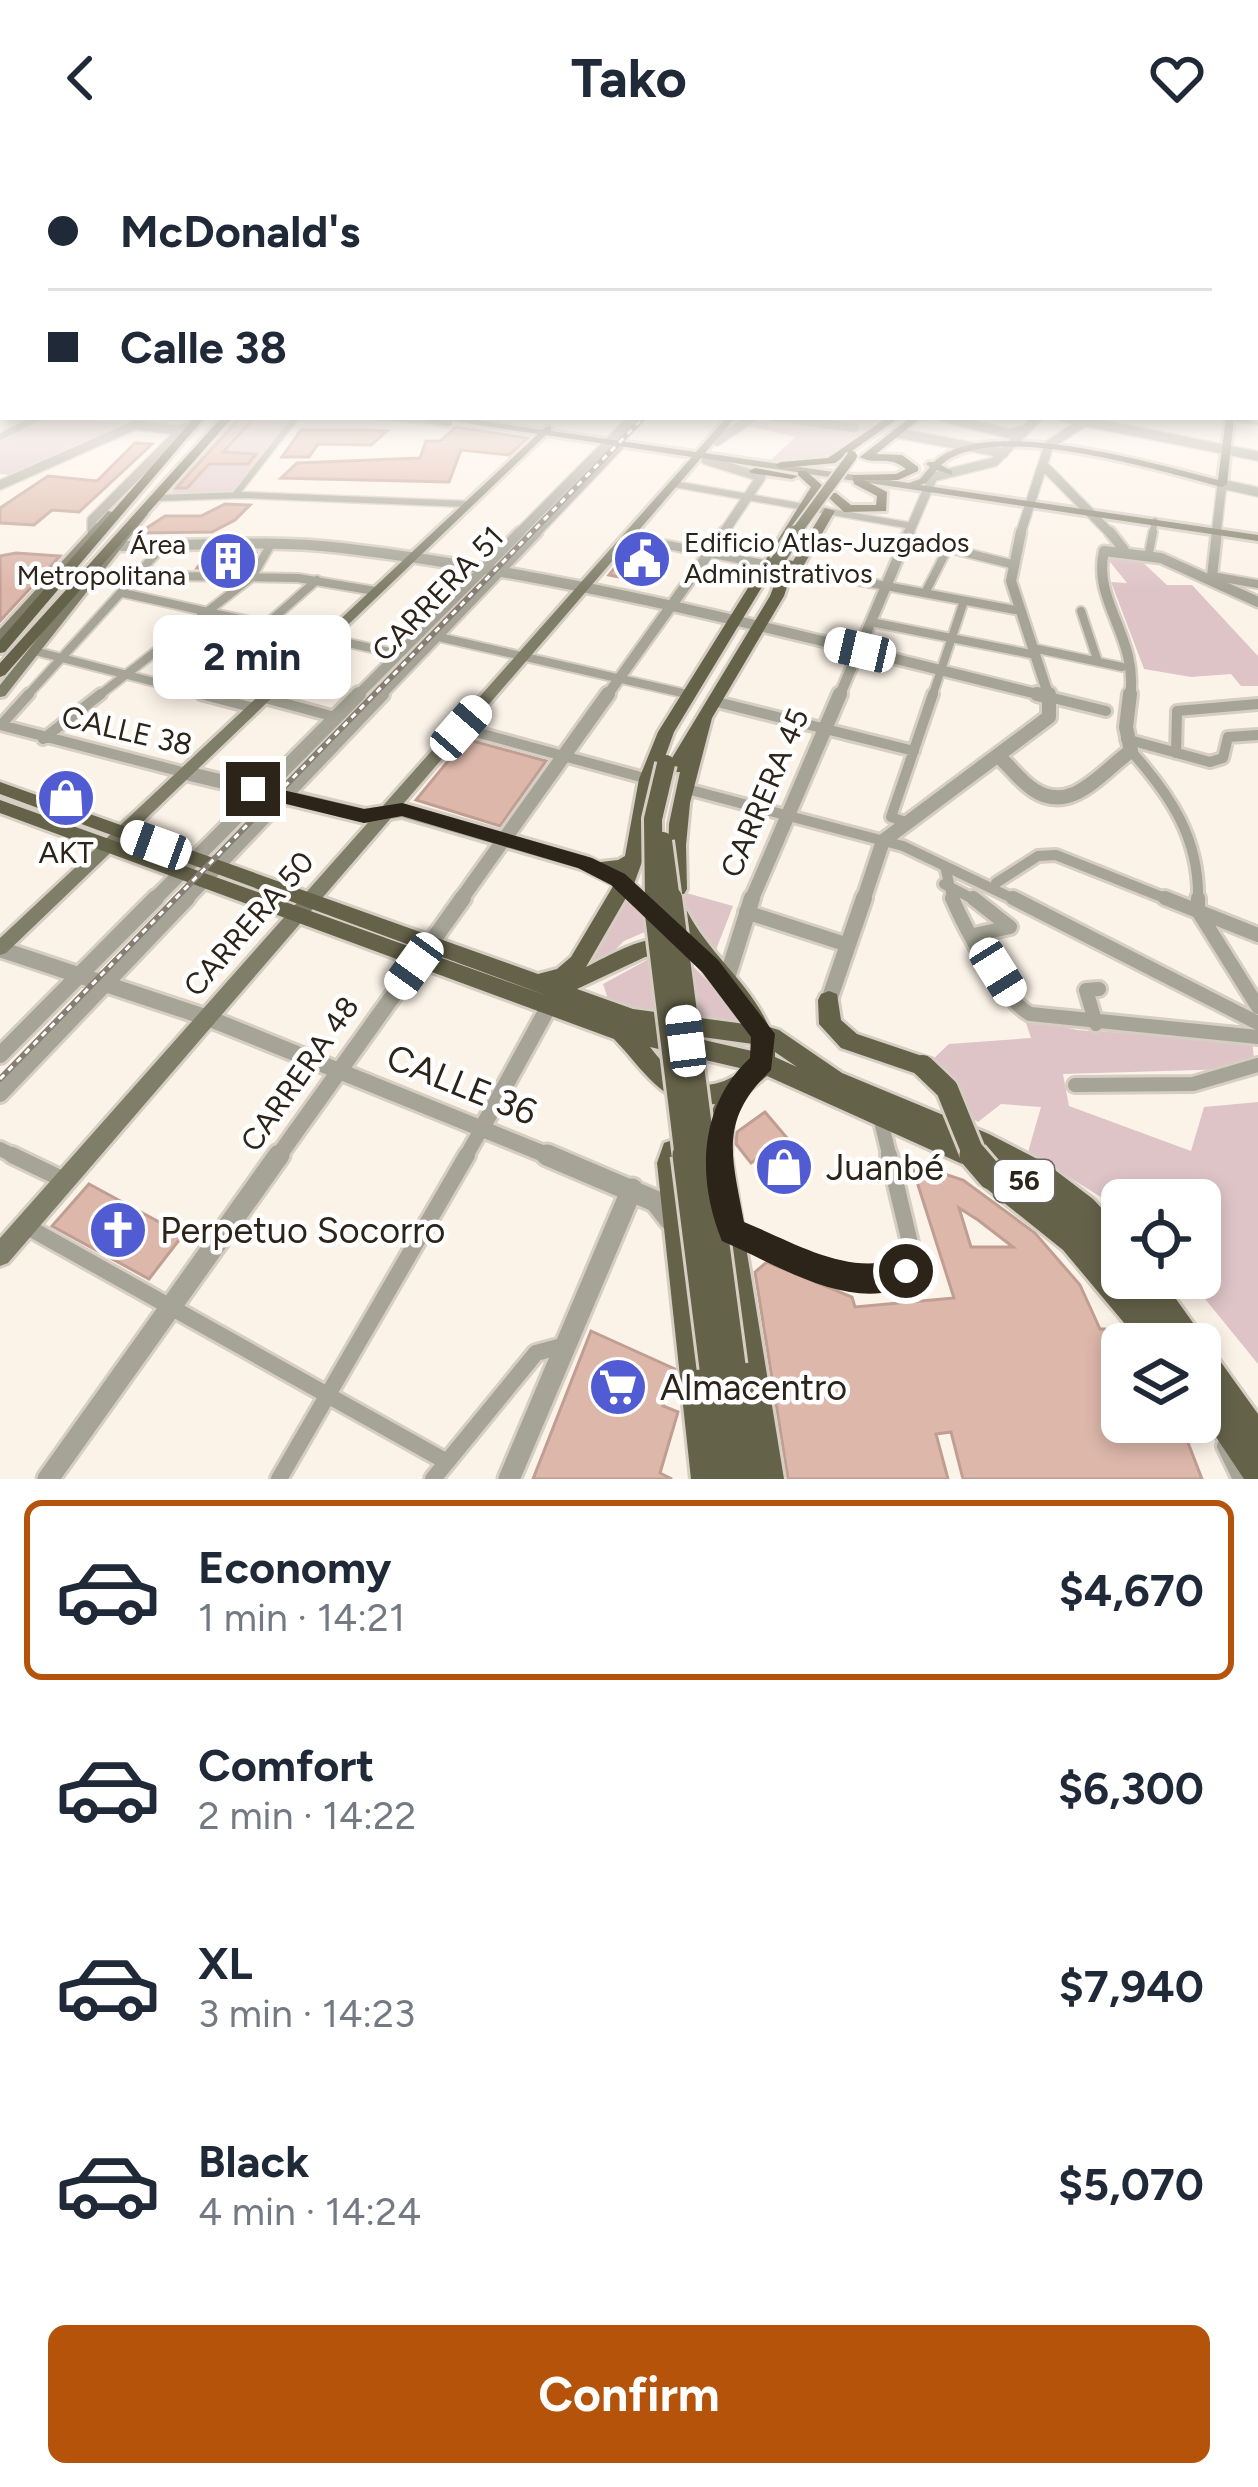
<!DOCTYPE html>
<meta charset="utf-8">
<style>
:root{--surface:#fff;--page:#f6f6f7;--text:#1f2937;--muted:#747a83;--line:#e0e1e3;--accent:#b45309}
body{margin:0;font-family:Figtree,sans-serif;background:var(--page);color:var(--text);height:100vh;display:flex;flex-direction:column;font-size:45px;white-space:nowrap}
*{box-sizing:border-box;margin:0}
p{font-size:39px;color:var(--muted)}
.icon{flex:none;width:66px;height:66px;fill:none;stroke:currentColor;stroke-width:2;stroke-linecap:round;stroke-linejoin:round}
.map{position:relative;height:1323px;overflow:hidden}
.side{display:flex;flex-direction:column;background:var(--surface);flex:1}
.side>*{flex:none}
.top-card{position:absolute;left:0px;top:0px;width:1260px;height:264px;box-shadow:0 6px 18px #0003;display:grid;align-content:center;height:264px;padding:0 48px;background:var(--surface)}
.controls{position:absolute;left:1101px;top:1023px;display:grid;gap:24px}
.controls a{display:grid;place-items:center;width:120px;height:120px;border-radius:18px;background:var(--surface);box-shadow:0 6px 18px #0003;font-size:60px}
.end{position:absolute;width:54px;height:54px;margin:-27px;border:15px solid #2c2319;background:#fff;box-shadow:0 0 0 6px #fff}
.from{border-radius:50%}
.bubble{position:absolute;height:84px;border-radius:18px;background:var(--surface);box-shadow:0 6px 18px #0003;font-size:39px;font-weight:700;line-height:84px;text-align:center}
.car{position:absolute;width:36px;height:72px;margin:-36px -18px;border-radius:15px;box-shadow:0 0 9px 3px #0007;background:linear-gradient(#fff 24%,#345 0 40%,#fff 0 76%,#345 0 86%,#fff 0)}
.top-card b{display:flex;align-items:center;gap:42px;height:114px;font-size:45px}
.top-card b+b{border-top:3px solid var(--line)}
.top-card i{width:30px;height:30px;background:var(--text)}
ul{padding:21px 0 0;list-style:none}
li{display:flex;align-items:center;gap:36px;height:180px;margin:0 24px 18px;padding:0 24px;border:6px solid transparent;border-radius:18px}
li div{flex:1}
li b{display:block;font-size:45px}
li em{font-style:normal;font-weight:700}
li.current{border-color:var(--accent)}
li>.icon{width:108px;height:108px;stroke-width:1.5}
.cta{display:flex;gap:24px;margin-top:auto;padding:24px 48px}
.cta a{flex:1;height:138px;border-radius:18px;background:var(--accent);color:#fff;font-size:48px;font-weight:700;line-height:138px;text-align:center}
header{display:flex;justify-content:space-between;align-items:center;height:156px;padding:0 48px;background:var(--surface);font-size:54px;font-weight:700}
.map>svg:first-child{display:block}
.green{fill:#dec4c7}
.building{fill:#ddb7aa;stroke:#c09e92;stroke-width:3;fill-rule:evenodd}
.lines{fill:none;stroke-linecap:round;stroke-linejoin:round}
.tertiary-tunnel{stroke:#d2c9bf;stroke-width:9;stroke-dasharray:9 4.5;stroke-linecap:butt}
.minor-far4-casing{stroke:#d7cec3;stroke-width:9}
.minor-far3-casing{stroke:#d7cec3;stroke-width:12}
.minor-far2-casing{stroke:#d7cec3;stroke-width:16}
.minor-far1-casing{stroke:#d7cec3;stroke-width:20}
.minor-casing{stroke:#d7cec3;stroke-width:22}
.tertiary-far4-casing{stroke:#d7cec3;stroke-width:12}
.tertiary-far3-casing{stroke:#d7cec3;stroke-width:15}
.tertiary-far2-casing{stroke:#d7cec3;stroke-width:20}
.tertiary-far1-casing{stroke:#d7cec3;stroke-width:22}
.tertiary-casing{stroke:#d7cec3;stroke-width:27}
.secondary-casing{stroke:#d7cec3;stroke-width:6}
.primary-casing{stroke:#d7cec3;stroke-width:6}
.minor-far4{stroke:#a5a496;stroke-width:6}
.minor-far3{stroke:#a5a496;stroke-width:8}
.minor-far2{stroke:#a5a496;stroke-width:10}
.minor-far1{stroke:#a5a496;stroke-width:14}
.minor{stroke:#a5a496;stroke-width:16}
.tertiary-far4{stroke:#a5a496;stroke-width:9}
.tertiary-far3{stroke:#a5a496;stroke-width:10}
.tertiary-far2{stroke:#a5a496;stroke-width:14}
.tertiary-far1{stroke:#a5a496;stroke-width:16}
.tertiary{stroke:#a5a496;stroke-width:21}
.secondary{fill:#7f7e69;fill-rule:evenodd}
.primary{fill:#646249;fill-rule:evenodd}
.rail-casing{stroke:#867d73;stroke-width:6}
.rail{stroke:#fff;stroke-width:3;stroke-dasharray:6;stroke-linecap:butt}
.primary-bridge-far4-casing{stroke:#d7cec3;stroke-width:14;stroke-linecap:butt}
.primary-bridge-far3-casing{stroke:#d7cec3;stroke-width:18;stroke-linecap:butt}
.primary-bridge-far2-casing{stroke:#d7cec3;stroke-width:24;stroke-linecap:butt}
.primary-bridge-far1-casing{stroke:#d7cec3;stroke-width:28;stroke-linecap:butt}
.primary-bridge-casing{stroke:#d7cec3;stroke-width:33;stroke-linecap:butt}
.primary-bridge-far4{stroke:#646249;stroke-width:10}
.primary-bridge-far3{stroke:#646249;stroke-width:14}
.primary-bridge-far2{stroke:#646249;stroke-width:18}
.primary-bridge-far1{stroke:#646249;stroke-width:22}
.primary-bridge{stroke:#646249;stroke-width:27}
.route{fill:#2c2319}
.labels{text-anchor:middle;stroke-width:9;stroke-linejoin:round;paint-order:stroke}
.far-poi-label{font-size:27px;fill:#2c2319;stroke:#fff;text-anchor:start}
.shield{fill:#fff;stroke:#6b655e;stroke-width:3}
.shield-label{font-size:27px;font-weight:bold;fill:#2c2319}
.street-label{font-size:30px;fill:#2c2319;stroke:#fff}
.poi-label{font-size:30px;fill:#2c2319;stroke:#fff}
.near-street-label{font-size:36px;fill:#2c2319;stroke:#fff}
.near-poi-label{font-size:36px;fill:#2c2319;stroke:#fff;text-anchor:start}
</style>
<header><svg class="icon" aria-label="back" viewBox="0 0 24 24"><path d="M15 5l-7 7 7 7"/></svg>Tako<svg class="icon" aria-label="heart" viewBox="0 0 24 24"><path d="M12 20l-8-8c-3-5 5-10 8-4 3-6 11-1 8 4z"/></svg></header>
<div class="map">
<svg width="1258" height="1323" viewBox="0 0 1258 1323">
<rect width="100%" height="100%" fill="#fcf3e8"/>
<path class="green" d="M48 261 127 267 10 319 0 318V285Z
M233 261H292L232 337 169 339Z
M763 261H889C850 288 822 312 771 304L795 281 750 270Z
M1118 397 1137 401 1167 429H1192L1258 500V530H1241L1231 518 1191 521 1144 513 1111 426 1127 427 1106 401Z
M683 736 733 750 714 799 693 780Z
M626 737 648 755 652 773 624 785 598 811 585 808Z
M656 799 691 808 747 865 693 863 609 846 603 828Z
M1024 861 1077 874 1252 885 1254 902 1233 913 1063 918 1069 950 1191 995 1204 951 1258 946V1208L1188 1122H1200V1044H1122V1054L1028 996 1041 951 1001 948 978 966 968 960 964 943 933 903 949 888 1031 882Z"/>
<path class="building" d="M241 261H255L223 296 256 298 248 308H209L187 332H176Z
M456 271 528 282 509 299 461 294 449 326 281 322 297 307 420 302 426 285H440Z
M301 274H362L387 275 371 289 318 288 309 301H282Z
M135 287 152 288 79 356 52 354 34 369 0 367V352L48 320 97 325Z
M225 348 250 349 235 364 212 376 139 377 165 360H201Z
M632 390 666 397 644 426 609 419Z
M16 397 60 400 0 465V400Z
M256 397 247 413 197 412 207 398Z
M466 583 546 605 500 670 416 644Z
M765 956 787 982 751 1007 736 988 737 976Z
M911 1007 963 1024 1035 1077 1080 1129 1100 1173H1105L1122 1216V1266H1180L1202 1323H963L951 1276 936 1278 948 1323H788L755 1116 767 1106 852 1141 855 1151 954 1142ZM959 1052 978 1064 1013 1091H971Z
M89 1028 183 1079 149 1123 52 1070Z
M591 1175 675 1213 663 1250 678 1256 660 1317 672 1323H533Z"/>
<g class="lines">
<path class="tertiary-tunnel" d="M855 272 868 274"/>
<defs>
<path id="minor-far4" d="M384 261 449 267
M0 281 40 261
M674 328 912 370
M235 339 296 261
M157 342 242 339 467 348
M1152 379 1155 365"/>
<path id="minor-far3" d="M628 381 768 409
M907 382 1011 408
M1148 401 1153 376
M795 413 1015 454
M99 419 298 422 375 435
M1212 420 1258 428
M123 437 398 498
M925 437 948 392
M1081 455 1098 506
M871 466 1036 499
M434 480 691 539
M1033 492 1122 511
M35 495 212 541
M190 535 317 424
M26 541 164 389
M97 541 252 421 270 390
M932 541 964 445"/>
<path id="minor-far2" d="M29 538 1 569 186 617
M201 538 254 552
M1049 541 1106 555
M265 542 335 561
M717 546 914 595
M461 572 648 623
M43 583 101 538
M1126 583 1210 606 1223 602 1228 581 1258 579
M1131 595C1171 640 1200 683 1198 745
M1176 597 1177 555 1258 548
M683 632 903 690 1018 745
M908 667 891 661 933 538
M945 710 953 745
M996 727 1038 700 1056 699 1172 745
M944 728 977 745"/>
<path id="minor-far1" d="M952 742C965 772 1002 843 1030 858L1258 881
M973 742 1010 771 974 779
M1013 742 1258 867
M1165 742 1258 779
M1198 742V755L1258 851
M746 756 848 789
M1096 868 1086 834 1099 833
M1075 929 1193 928 1258 909
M880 961 890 1002
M0 993 18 1002
M465 1002 482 972"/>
<path id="minor" d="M12 999 66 1025
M26 1070 447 1306
M735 1076C789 1102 845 1139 906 1115L910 1087 889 999
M1225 1290 1241 1323
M279 1323 467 999
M433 1323 536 1197 562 1190"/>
<path id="tertiary-far4" d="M774 261 855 272
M943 261 1010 278 1025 274
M1063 261 1258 300
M1235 261 1258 264
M896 277 1004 297
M717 285 753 261
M706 304 761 321 722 379
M1045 311 1112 379
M0 329 135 269 177 274 193 270 194 261
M92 375V364L182 274
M517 379 634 261
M534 379 619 290
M908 379 933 321 994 306 1038 261
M1020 379 1049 289 1091 261
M1216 379 1222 328 1258 336"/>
<path id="tertiary-far3" d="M1021 376 1011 425 1049 541
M1110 376 1124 394
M122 390C194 390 270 383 342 392 580 420 816 484 1049 541
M1212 420 1217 376
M356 541 520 376
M379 541 537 376
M606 541 724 376
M839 541 909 376
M1130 541C1139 481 1092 446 1104 395L1161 402 1258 446"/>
<path id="tertiary-far2" d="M1037 538 1049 541
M999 601C1011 611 1020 625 1034 634 1072 659 1102 615 1131 595L1126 571 1130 538
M186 617 365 660 402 654 585 707 618 723 643 745
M153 745 359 538
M184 745 382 538
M460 745 608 538
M751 745 840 538
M863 745 883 685 1049 561V538"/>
<path id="tertiary-far1" d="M639 742 655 756
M0 793 208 862 554 1002
M726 825 752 742
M829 844 864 742
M0 899 156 742
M0 938 187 742
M482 972 549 850
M277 1002 463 742"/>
<path id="tertiary" d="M547 999 655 1045 670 1064
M48 1323 279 999
M509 1323 632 1033"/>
<path id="secondary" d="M407 261H457L542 274 548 270 551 271V275L696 296 727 261H736L705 297 909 327 920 323 930 311 926 308 928 306H934C984 257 1155 308 1218 324L1226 261H1234L1227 328 1222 331C1160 315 991 263 941 309L952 315V319L937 314 926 327 920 329 1258 379V385L701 302 8 1107 0 1110V1082L692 301 546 279 6 797 0 799V782L538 278 452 265V269L449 270Z
M108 355 117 357 4 483 0 484V473Z
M139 356 148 358 5 540 0 541V529Z"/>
<path id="primary" d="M195 261H205L5 496 0 497V484Z
M222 261H233L5 519 0 521V507Z
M888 261H900L835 307 781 312 775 309 781 306 828 302Z
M911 261H922L876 298 902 299 918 311V315L898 324H864L887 336 886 355 844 356 828 341V337H836L851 349H876L877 340 854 328 852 319 896 318 906 313C887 298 876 310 860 301Z
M755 312 798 320 792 323 751 317 749 315Z
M798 315H806L823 330 674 576 657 623 643 703 634 728 586 811C615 797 645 777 678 784L681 790 678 796 645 801 577 833 633 853 745 868 694 803 670 760 673 755H687C709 798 750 827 769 871L779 874 842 917 989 978 1047 1008 1093 1043 1122 1074V1122H1161L1201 1178 1205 1189 1210 1191 1258 1258V1323H1244L1200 1257V1188H1153L1125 1168 1063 1094 982 1029 978 1020 980 1016 767 920 746 937 733 962 731 999 784 1323H691L657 1007 664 987 693 977 702 981 705 989 702 997 682 1004 681 1007 707 1200 713 1198 721 1201 734 1196C727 1143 694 989 715 948 664 954 645 915 614 883L0 657V644L548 840 0 638V626L538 818 557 813 571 801 615 727 618 718 592 717 590 712 592 707 618 704 625 700 639 623 658 576 811 331 798 319ZM673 877 753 888 752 895ZM650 891 744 913C705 944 676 925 650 891ZM775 896 797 911 775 901Z
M825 352 835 355 797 421 789 425 784 440 712 562 690 647 686 689 687 733 684 738H670L667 733 669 668 680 616H669L666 612 770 440 782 408 788 404 793 405Z
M829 835 837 838 841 864 857 878 931 903 934 910 931 917 923 920 841 892 819 868 818 844 821 838Z"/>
</defs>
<use href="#minor-far4" class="minor-far4-casing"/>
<use href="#minor-far3" class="minor-far3-casing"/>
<use href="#minor-far2" class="minor-far2-casing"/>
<use href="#minor-far1" class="minor-far1-casing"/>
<use href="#minor" class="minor-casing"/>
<use href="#tertiary-far4" class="tertiary-far4-casing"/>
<use href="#tertiary-far3" class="tertiary-far3-casing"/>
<use href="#tertiary-far2" class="tertiary-far2-casing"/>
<use href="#tertiary-far1" class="tertiary-far1-casing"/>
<use href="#tertiary" class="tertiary-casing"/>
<use href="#secondary" class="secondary-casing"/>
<use href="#primary" class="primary-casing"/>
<use href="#minor-far4" class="minor-far4"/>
<use href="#minor-far3" class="minor-far3"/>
<use href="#minor-far2" class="minor-far2"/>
<use href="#minor-far1" class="minor-far1"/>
<use href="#minor" class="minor"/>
<use href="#tertiary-far4" class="tertiary-far4"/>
<use href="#tertiary-far3" class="tertiary-far3"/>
<use href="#tertiary-far2" class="tertiary-far2"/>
<use href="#tertiary-far1" class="tertiary-far1"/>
<use href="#tertiary" class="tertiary"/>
<use href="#secondary" class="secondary"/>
<use href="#primary" class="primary"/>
<defs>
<path id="rail" d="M0 923 644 261"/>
</defs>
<use href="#rail" class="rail-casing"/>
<use href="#rail" class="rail"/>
<defs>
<path id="primary-bridge-far4" d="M794 379 852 300"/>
<path id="primary-bridge-far3" d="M777 406 796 376"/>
<path id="primary-bridge-far2" d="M663 685 671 745
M654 745 653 663 666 608"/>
<path id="primary-bridge-far1" d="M654 742 686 1002
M671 742 705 1002
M923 910 947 933 975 1002"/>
<path id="primary-bridge" d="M686 999 713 1212
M704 999 732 1209
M973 999 991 1020"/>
</defs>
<use href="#primary-bridge-far4" class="primary-bridge-far4-casing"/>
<use href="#primary-bridge-far3" class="primary-bridge-far3-casing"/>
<use href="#primary-bridge-far2" class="primary-bridge-far2-casing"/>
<use href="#primary-bridge-far1" class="primary-bridge-far1-casing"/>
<use href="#primary-bridge" class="primary-bridge-casing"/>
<use href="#primary-bridge-far4" class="primary-bridge-far4"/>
<use href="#primary-bridge-far3" class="primary-bridge-far3"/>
<use href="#primary-bridge-far2" class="primary-bridge-far2"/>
<use href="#primary-bridge-far1" class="primary-bridge-far1"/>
<use href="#primary-bridge" class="primary-bridge"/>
</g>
<linearGradient id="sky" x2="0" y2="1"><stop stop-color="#99c2d5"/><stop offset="0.57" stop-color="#fefaf5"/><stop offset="1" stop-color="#fefaf5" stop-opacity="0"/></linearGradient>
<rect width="1258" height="434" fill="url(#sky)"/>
<path class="route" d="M253 627 364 653 402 647 592 702 625 718 718 804 775 878 771 914C718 965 732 1000 744 1066 796 1087 851 1123 906 1100L916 1105 920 1115 916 1125C857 1162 779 1109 722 1085 696 1022 699 949 750 902L751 881 702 816 611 729 578 712 402 660 364 667 246 638V629Z"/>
<defs>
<symbol id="civic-disc" viewBox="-11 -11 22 22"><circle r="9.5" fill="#525cd2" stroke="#fff"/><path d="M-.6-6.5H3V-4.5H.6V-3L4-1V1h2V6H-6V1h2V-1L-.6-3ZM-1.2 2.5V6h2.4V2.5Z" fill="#fff"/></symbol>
<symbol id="building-disc" viewBox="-11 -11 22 22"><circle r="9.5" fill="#525cd2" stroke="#fff"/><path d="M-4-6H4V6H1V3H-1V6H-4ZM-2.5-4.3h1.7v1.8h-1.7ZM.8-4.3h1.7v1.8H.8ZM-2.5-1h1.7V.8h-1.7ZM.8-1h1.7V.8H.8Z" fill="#fff"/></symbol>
<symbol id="shop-disc" viewBox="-11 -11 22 22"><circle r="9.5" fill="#525cd2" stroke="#fff"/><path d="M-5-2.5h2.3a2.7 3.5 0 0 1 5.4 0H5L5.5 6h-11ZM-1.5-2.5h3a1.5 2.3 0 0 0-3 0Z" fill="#fff"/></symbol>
<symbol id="church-disc" viewBox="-11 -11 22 22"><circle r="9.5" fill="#525cd2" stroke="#fff"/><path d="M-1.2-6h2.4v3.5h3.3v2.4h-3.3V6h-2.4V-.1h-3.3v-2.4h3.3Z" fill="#fff"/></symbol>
<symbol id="supermarket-disc" viewBox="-11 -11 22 22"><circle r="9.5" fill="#525cd2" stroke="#fff"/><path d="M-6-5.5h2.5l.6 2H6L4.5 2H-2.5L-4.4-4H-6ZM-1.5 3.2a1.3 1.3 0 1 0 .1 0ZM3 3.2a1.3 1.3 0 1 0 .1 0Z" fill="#fff"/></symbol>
</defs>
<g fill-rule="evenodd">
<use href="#civic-disc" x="609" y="370" width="66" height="66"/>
<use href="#building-disc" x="195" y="372" width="66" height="66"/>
<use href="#shop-disc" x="33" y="609" width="66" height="66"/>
<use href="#shop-disc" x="751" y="978" width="66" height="66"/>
<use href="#church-disc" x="85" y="1041" width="66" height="66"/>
<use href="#supermarket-disc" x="585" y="1198" width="66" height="66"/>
</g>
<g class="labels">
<g class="far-poi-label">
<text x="684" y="396">Edificio Atlas-Juzgados<tspan x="684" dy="31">Administrativos</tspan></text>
<text x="186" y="398" text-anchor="end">Área<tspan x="186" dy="31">Metropolitana</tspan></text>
</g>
<rect class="shield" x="994" y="1004" width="60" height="42" rx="9"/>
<g class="shield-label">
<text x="1024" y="1034">56</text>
</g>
<g class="street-label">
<text transform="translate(438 438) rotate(-46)" y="10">CARRERA 51</text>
<text transform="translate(127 575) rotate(13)" y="10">CALLE 38</text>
<text transform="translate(765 637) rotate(-67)" y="10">CARRERA 45</text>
<text transform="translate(249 768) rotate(-49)" y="10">CARRERA 50</text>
<text transform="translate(300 918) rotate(-55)" y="10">CARRERA 48</text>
</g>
<g class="poi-label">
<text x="66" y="707">AKT</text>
</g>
<g class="near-street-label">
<text transform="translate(462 928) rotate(22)" y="13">CALLE 36</text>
</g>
<g class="near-poi-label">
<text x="826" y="1024">Juanbé</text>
<text x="160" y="1087">Perpetuo Socorro</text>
<text x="660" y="1244">Almacentro</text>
</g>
</g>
</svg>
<div class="controls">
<a><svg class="icon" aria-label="locate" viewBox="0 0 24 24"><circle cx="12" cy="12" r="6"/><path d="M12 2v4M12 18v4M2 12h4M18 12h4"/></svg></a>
<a><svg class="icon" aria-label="layers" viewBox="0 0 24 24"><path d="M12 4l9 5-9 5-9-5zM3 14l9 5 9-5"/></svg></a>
</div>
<i class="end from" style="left:906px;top:1115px"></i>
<i class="end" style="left:253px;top:633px"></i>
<div class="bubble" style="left:153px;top:459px;width:198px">2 min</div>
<i class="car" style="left:860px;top:494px;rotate:283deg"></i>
<i class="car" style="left:461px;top:572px;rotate:41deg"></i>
<i class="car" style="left:156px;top:689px;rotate:290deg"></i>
<i class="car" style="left:414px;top:810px;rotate:216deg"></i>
<i class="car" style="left:998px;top:816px;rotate:148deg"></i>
<i class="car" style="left:686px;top:885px;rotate:353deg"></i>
<div class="top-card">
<b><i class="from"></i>McDonald's</b>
<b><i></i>Calle 38</b>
</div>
</div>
<section class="side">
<ul>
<li class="current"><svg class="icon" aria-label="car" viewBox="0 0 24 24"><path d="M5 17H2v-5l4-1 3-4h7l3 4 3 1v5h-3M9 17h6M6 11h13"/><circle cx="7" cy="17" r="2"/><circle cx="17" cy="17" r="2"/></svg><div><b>Economy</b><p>1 min · 14:21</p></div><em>$4,670</em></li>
<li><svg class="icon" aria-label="car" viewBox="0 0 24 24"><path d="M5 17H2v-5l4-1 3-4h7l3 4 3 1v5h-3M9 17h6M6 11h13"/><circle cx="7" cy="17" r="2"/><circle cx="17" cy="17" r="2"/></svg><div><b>Comfort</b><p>2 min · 14:22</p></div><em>$6,300</em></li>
<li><svg class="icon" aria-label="car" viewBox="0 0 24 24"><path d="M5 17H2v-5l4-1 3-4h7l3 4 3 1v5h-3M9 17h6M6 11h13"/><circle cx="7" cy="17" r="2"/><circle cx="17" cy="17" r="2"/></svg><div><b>XL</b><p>3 min · 14:23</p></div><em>$7,940</em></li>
<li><svg class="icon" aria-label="car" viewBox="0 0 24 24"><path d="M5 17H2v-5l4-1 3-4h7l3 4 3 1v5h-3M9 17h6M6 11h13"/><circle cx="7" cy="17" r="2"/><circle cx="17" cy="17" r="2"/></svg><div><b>Black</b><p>4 min · 14:24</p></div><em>$5,070</em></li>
</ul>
<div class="cta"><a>Confirm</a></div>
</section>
